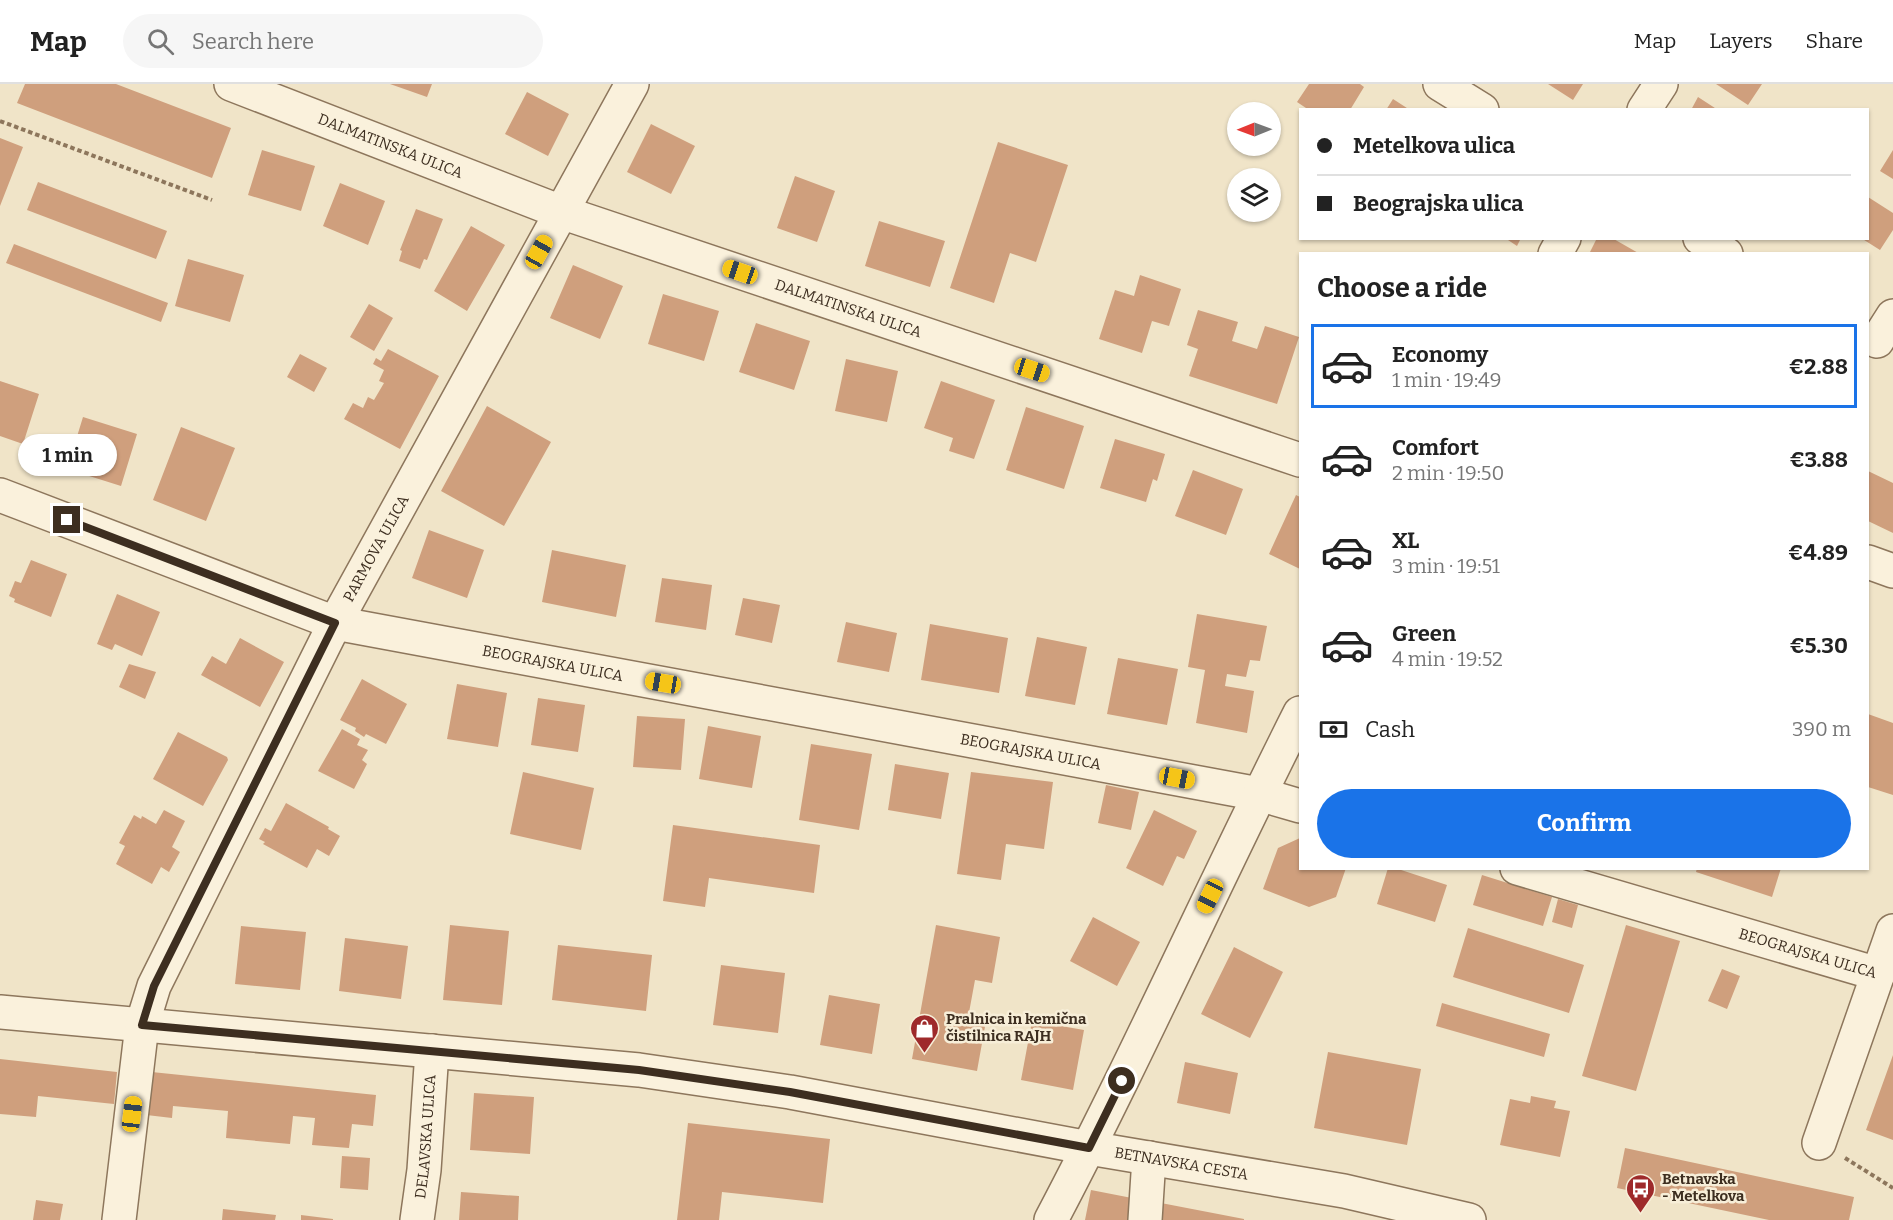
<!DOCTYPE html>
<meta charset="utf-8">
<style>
:root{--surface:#fff;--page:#f6f6f6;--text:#222;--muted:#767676;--line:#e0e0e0;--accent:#1a73e8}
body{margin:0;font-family:Bitter,serif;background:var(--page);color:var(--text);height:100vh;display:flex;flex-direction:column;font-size:22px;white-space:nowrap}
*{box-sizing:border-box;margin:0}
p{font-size:20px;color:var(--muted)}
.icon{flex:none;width:33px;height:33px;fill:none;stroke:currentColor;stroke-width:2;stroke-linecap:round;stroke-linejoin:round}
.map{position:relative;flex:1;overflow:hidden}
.sheet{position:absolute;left:1299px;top:168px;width:570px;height:618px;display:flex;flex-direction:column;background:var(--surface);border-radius:0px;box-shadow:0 2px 4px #0004}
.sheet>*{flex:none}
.hud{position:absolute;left:1299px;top:24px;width:570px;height:132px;border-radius:0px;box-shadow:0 2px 4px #0004;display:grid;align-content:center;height:132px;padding:0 18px;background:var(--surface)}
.needle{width:39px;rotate:269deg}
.tools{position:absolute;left:1227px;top:18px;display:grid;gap:12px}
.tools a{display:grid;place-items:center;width:54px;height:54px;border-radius:50%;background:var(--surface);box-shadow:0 2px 4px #0004;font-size:30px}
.end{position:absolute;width:27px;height:27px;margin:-14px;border:8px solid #3d2e20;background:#fff;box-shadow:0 0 0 3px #fff}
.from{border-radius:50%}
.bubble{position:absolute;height:42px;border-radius:21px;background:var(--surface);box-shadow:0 2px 4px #0004;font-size:20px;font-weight:700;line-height:42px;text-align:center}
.car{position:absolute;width:18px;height:36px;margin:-18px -9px;border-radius:8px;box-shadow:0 0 4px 2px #0007;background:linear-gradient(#f5c518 24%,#345 0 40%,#f5c518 0 76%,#345 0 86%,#f5c518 0)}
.hud b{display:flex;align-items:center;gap:21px;height:57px;font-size:22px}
.hud b+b{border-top:2px solid var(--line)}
.hud i{width:15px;height:15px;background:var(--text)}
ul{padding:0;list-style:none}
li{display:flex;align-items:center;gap:18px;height:84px;margin:0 12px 9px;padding:0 6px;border:3px solid transparent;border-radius:0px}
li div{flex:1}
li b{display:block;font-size:22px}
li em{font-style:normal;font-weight:700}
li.selected{border-color:var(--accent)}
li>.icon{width:54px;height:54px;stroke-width:1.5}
h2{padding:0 18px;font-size:27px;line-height:72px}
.pay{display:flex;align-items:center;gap:15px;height:66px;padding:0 18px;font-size:22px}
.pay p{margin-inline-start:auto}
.cta{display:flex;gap:12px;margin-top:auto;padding:12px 18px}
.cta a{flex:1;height:69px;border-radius:36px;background:var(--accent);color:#fff;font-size:24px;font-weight:700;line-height:69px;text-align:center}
header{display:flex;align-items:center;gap:36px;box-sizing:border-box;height:84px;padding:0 30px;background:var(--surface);border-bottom:2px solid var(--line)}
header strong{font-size:28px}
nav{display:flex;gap:33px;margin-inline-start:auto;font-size:21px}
.search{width:420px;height:54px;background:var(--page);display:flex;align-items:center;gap:15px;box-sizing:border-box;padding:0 21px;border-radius:33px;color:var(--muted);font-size:22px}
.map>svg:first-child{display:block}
.building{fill:#cf9f7d}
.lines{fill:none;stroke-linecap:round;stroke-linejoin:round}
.minor-casing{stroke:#8d765c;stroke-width:36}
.path{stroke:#8d765c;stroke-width:4;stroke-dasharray:4.5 3;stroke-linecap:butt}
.minor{stroke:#faf1dc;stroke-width:33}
.route{stroke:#3d2e20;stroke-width:8}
.labels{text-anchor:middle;stroke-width:5;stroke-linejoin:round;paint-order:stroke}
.street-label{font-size:15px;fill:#3d2e20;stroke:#f7eed8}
.poi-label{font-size:15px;font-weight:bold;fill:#3d2e20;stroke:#f7eed8;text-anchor:start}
</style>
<header>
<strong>Map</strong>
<div class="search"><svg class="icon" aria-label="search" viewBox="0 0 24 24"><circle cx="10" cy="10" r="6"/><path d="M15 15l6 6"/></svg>Search here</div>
<nav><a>Map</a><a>Layers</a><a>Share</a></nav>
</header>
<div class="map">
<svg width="1893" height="1136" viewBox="0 0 1893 1136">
<rect width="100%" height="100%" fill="#f0e4c8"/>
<path class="building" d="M25 0H116L231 44 212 94 17 19Z
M390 0H432L427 13Z
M1309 0H1360L1364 3 1350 26H1309L1297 18Z
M1548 0H1583L1573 16Z
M1716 0H1762L1748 21Z
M527 8 569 30 548 72 505 50Z
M1698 13 1718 26H1691Z
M1393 15 1410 26H1386Z
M651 40 695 62 671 110 627 88Z
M0 54 23 63 0 122Z
M998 58 1068 81 1036 178 1010 169 994 219 950 204Z
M262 66 315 82 301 127 248 111Z
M1893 66V95L1880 87Z
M795 92 835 107 817 158 777 144Z
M38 98 167 147 156 175 27 126Z
M340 99 385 117 368 161 323 142Z
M1868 113 1893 129V146L1880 166 1861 154H1868Z
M416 125 443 135 427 176 424 175 420 185 399 177 402 167 400 166Z
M879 137 945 157 930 203 865 182Z
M471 142 505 161 467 227 434 207Z
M1505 154H1521L1517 162Z
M1597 154H1612L1640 170H1589Z
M14 160 168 219 161 238 6 179Z
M188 175 244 191 230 238 175 222Z
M573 181 623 202 600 255 550 234Z
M1140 191 1181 205 1169 242 1152 237 1142 269 1099 255 1115 206 1134 212Z
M663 210 719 227 704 277 648 260Z
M369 220 393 234 374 267 350 253Z
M1198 226 1238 238 1232 257 1257 265 1265 242 1299 253 1277 320 1189 292 1198 265 1187 261Z
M756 239 810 257 794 306 739 288Z
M388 265 439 292 400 365 344 335 353 319 363 324 368 313 374 316 384 299 379 297 384 286 373 280 376 274 381 277Z
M300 270 327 284 314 308 287 293Z
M846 275 898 287 887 338 835 327Z
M0 297 39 310 23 360 0 352Z
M941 297 995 316 974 375 949 367 953 354 924 344Z
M487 322 551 358 504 442 441 407Z
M1026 323 1084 342 1064 405 1006 386Z
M83 333 137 350 121 402 67 385Z
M181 343 235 364 206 437 153 416Z
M1115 355 1165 370 1157 397 1153 395 1146 418 1100 404Z
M1193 386 1243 405 1226 451 1175 432Z
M1868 387 1893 399V449L1868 437Z
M1296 411 1300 413V485L1269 470Z
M429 446 484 466 467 514 412 494Z
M552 466 626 481 616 533 542 518Z
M31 476 67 490 51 533 14 518 15 515 9 512 15 497 21 499Z
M662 494 712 501 706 546 655 538Z
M117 510 160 528 142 572 115 560 112 566 97 560Z
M743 514 780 521 772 559 735 551Z
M1197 530 1267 542 1260 577 1250 576 1246 593 1227 590 1225 602 1254 607 1247 649 1196 639 1205 586 1188 583Z
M846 538 897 549 889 588 837 578Z
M930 540 1008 554 999 609 921 596Z
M1037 553 1087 563 1075 621 1025 612Z
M240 554 284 578 260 623 201 591 212 572 226 580Z
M1118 574 1178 585 1167 641 1107 630Z
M129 580 156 588 145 615 119 603Z
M362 595 407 620 386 660 366 650 364 653 355 647 356 644 340 636Z
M457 600 507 609 498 663 447 655Z
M538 614 585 621 578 668 531 661Z
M1868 630 1893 639V711L1868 703Z
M637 632 685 635 681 686 633 683Z
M708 642 761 652 752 704 699 695Z
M342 645 360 655 357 661 368 666 362 676 367 680 354 705 318 687Z
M178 648 227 673 228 676 203 722 153 695Z
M811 660 872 670 859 746 799 736Z
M895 680 949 689 941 735 888 726Z
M523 688 594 704 581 766 510 750Z
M971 688 1053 698 1044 765 1006 760 1001 796 957 790Z
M1106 701 1139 708 1131 746 1098 739Z
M286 719 329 743 328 745 340 752 329 772 317 765 307 784 263 760 265 758 259 755 265 744 271 747Z
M164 726 185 737 172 763 180 768 169 788 161 783 152 800 116 780 125 762 119 759 134 731 141 735 142 732 156 740Z
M1154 726 1197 747 1184 775 1177 772 1163 802 1126 784Z
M673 741 820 761 814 809 709 794 705 823 663 817Z
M1300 754V784H1346L1336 813 1309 823 1263 805 1278 764Z
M1388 784H1395L1447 801 1435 838 1377 820Z
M1697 784H1781L1772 813 1696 788Z
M1482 791 1552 813 1543 842 1473 821Z
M1558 815 1578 821 1572 844 1552 838Z
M1093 833 1140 858 1117 902 1070 877Z
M450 841 509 847 502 921 443 916Z
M936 841 1000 853 992 899 975 896 968 934 986 937 977 987 912 975Z
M1626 841 1680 857 1636 1007 1582 992Z
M241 842 306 848 300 906 235 900Z
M1468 844 1584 881 1569 929 1453 893Z
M345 854 408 862 401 915 339 907Z
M558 861 652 871 646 927 552 916Z
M1234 863 1283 888 1250 954 1201 930Z
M721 881 785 889 778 949 713 941Z
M1722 885 1740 892 1727 925 1708 917Z
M829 911 880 920 872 970 820 961Z
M1442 919 1550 950 1544 973 1436 942Z
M1032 937 1084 946 1073 1006 1021 996Z
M1328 968 1421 985 1407 1061 1314 1044Z
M1893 971V1056L1866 1046Z
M0 975 117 988 114 1020 38 1012 36 1033 0 1030Z
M1185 978 1238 989 1230 1030 1177 1019Z
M142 987 376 1011 373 1042 352 1040 349 1064 312 1061 315 1034 293 1032 290 1060 226 1054 228 1027 173 1022 172 1034 138 1030Z
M474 1009 534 1013 530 1070 470 1066Z
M1531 1012 1556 1017 1554 1024 1570 1027 1560 1073 1500 1061 1510 1015 1530 1019Z
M688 1039 830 1055 823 1119 722 1108 719 1136H677Z
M1625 1064 1854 1113 1849 1136H1769L1617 1104Z
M342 1072 370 1074 368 1106 340 1104Z
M1091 1106 1137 1115 1133 1136H1085Z
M461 1108 519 1112 518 1136H459Z
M36 1116 63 1120 60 1136H33Z
M1161 1119 1244 1135V1136H1158Z
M223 1125 276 1131 275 1136H222Z
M301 1131 333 1135V1136H301Z"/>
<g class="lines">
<defs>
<g id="minor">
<path id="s1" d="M231 0 561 128 1300 376"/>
<path d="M1440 0 1482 26"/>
<path d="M1644 26 1661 0"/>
<path d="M1700 154 1726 170"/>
<path d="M1555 170 1564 154"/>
<path d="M1877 257 1893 232"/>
<path id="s2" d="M0 411 335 539 1259 710 1300 722"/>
<path d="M1868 478 1893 487"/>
<path id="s3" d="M1517 784 1878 890"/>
<path id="s4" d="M0 928 639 986 790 1008 1089 1064 1344 1107 1469 1136"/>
<path d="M1819 1059 1893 847"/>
<path id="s5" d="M119 1136 142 941 154 902 335 539 632 0"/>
<path id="s6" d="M417 1136 424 1086 432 967"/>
<path d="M1051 1136C1139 969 1215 797 1300 629"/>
<path d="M1145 1136 1149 1074"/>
</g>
</defs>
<use href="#minor" class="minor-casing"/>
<path class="path" d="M0 37 212 116
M1845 1074 1893 1104"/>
<use href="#minor" class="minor"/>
</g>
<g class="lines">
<path class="route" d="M67 436 335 539 154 902 142 941 639 986 790 1008 1089 1064 1122 997"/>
</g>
<defs>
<symbol id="shop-pin" viewBox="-11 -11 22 30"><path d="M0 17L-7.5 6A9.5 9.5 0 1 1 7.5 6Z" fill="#9e2a2b" stroke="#f7eed8"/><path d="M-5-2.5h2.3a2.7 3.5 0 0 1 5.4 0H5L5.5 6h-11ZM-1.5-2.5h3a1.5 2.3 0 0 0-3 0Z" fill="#fff"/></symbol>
<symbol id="bus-pin" viewBox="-11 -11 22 30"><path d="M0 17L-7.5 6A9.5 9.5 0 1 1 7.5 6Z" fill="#9e2a2b" stroke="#f7eed8"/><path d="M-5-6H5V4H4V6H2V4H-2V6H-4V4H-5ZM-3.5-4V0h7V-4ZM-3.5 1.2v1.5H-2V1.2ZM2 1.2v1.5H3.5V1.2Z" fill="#fff"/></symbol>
</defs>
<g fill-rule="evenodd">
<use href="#shop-pin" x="908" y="928" width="33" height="45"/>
<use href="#bus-pin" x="1624" y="1088" width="33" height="45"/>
</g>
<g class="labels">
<g class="street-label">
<text dy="5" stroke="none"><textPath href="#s1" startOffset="171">DALMATINSKA ULICA</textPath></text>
<text dy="5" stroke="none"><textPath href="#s1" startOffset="657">DALMATINSKA ULICA</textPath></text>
<text dy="5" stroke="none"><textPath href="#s5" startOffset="728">PARMOVA ULICA</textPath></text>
<text dy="5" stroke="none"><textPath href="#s2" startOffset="580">BEOGRAJSKA ULICA</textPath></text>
<text dy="5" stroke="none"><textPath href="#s2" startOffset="1066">BEOGRAJSKA ULICA</textPath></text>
<text dy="5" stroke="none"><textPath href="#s3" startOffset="303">BEOGRAJSKA ULICA</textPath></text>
<text dy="5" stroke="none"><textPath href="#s6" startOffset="84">DELAVSKA ULICA</textPath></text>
<text dy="5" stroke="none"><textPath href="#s4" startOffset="1192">BETNAVSKA CESTA</textPath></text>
</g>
<g class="poi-label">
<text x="946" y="940">Pralnica in kemična<tspan x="946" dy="17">čistilnica RAJH</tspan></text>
<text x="1662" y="1100">Betnavska<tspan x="1662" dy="17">- Metelkova</tspan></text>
</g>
</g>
</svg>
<div class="tools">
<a><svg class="needle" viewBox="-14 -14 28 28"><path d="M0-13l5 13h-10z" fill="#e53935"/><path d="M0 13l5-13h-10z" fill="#767676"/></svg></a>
<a><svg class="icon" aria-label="layers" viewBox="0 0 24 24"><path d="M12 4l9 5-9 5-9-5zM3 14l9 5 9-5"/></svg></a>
</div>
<i class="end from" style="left:1122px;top:997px"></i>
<i class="end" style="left:67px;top:436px"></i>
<div class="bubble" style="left:18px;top:350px;width:99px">1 min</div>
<i class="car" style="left:539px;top:168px;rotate:29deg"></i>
<i class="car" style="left:740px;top:188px;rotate:289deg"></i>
<i class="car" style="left:1032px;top:286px;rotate:108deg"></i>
<i class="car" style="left:663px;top:599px;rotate:280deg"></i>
<i class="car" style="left:1177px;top:694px;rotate:101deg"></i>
<i class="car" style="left:1210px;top:812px;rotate:206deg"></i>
<i class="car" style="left:132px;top:1030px;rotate:7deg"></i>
<div class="hud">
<b><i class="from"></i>Metelkova ulica</b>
<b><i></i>Beograjska ulica</b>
</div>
<section class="sheet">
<h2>Choose a ride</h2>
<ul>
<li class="selected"><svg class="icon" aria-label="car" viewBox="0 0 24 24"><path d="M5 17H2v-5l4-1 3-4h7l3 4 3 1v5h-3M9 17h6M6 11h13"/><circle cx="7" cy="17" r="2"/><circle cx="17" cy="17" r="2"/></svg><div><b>Economy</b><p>1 min · 19:49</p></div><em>€2.88</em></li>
<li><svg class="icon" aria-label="car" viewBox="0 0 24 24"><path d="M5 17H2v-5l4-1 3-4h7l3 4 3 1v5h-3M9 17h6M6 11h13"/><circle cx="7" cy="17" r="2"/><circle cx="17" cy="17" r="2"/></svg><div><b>Comfort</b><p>2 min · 19:50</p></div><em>€3.88</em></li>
<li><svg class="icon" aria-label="car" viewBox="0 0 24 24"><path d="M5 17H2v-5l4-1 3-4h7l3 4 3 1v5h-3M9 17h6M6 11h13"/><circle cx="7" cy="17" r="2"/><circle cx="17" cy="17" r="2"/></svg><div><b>XL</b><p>3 min · 19:51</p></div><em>€4.89</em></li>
<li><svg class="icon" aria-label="car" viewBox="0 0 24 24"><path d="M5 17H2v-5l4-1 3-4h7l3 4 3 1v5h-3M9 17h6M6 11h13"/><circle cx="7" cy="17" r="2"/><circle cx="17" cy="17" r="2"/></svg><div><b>Green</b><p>4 min · 19:52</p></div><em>€5.30</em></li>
</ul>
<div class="pay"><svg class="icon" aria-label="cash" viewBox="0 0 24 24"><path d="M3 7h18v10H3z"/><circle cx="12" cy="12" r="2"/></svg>Cash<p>390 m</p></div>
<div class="cta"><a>Confirm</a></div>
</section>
</div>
